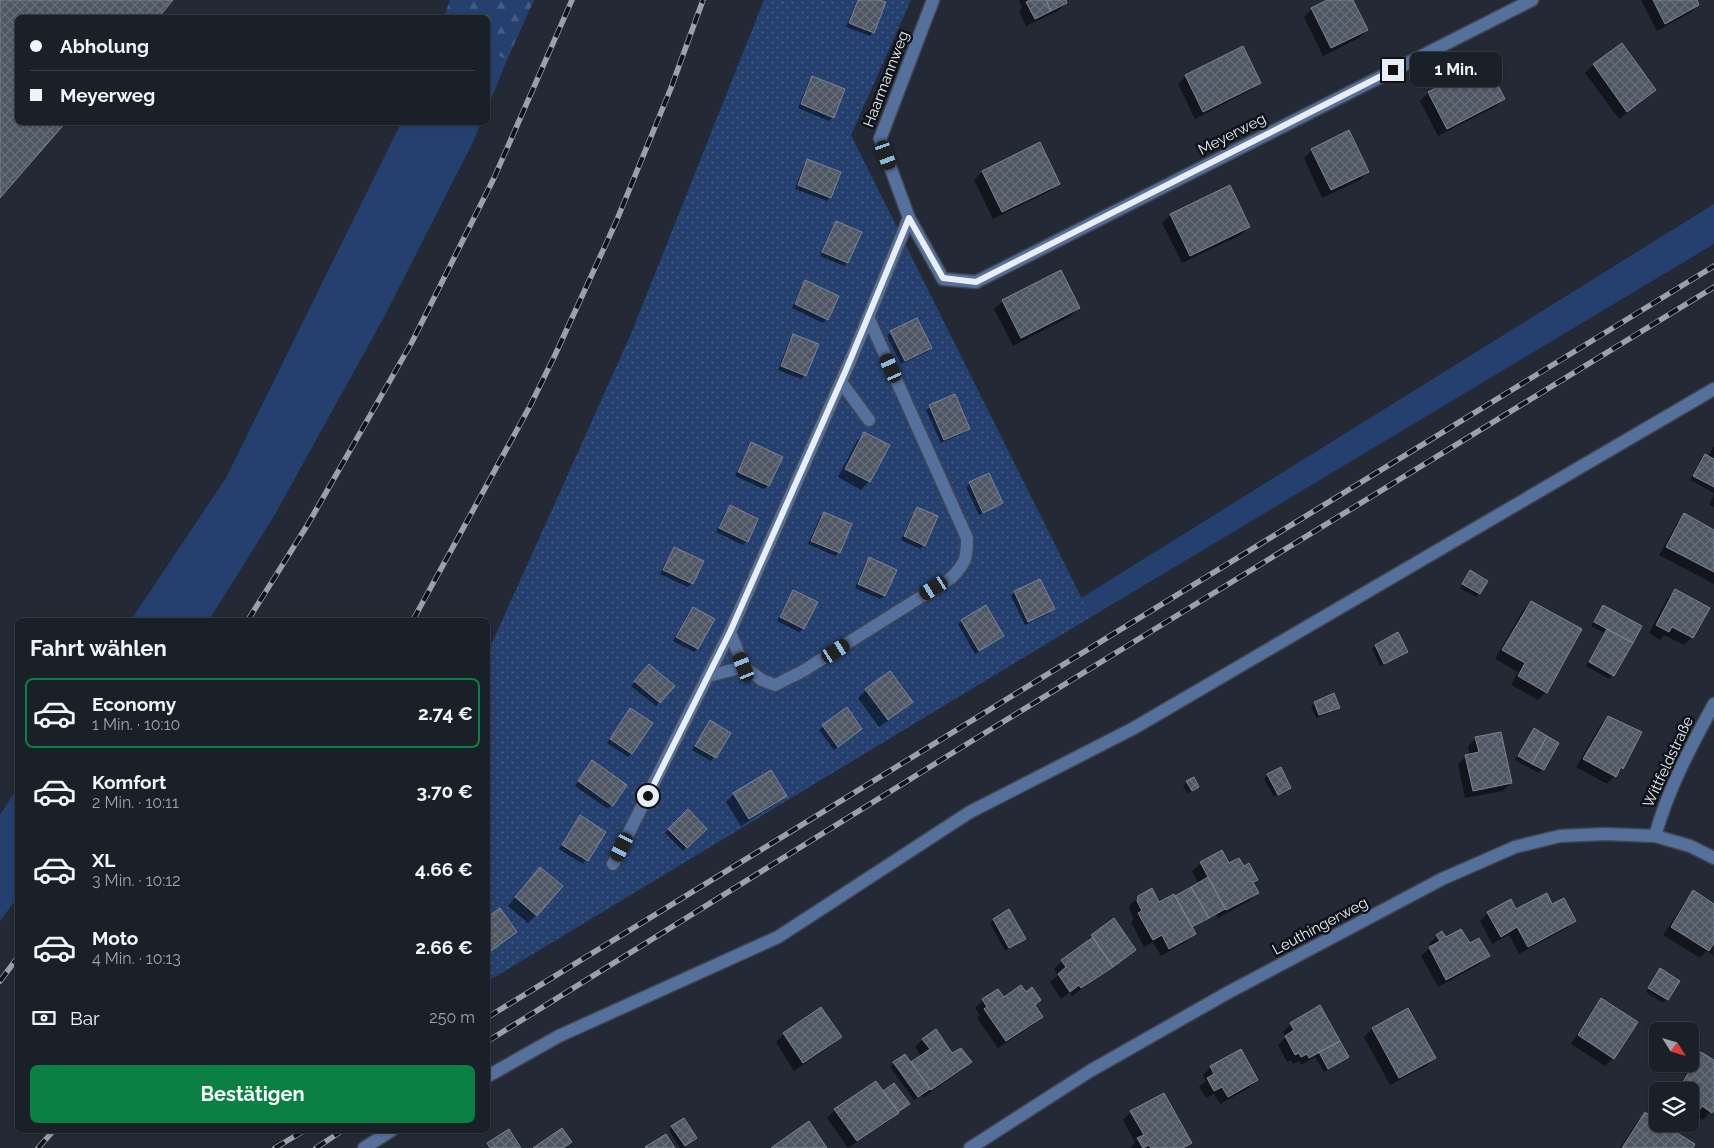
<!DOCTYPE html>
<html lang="de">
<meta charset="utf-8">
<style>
:root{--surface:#1a2028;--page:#232830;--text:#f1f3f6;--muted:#9fa3a8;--line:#383e45;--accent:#0b8043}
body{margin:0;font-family:Raleway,sans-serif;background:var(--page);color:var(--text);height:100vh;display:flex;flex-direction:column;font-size:19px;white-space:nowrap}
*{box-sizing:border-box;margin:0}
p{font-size:16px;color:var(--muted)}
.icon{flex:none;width:28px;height:28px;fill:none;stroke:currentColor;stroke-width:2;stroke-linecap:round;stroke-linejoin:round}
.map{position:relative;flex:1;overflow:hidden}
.details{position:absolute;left:15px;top:618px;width:475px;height:515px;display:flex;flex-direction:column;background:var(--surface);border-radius:8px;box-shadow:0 1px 4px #0004,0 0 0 1px var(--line)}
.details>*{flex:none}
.hud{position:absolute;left:15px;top:15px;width:475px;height:110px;border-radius:8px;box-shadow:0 1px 4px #0004,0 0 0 1px var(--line);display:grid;align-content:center;height:110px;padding:0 15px;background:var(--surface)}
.needle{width:32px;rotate:127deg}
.fabs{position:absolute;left:1649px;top:1022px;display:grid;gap:10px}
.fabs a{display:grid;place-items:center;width:50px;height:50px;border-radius:8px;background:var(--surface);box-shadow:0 1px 4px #0004,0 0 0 1px var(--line);font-size:25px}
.end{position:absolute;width:22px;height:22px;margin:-11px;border:6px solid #e9eef6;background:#111;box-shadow:0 0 0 2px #111}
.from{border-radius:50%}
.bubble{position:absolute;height:35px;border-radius:8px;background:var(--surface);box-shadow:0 1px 4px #0004,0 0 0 1px var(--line);font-size:16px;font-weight:700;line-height:35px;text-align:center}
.car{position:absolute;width:15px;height:30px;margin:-15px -8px;border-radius:6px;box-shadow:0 0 4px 1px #0007;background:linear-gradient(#222 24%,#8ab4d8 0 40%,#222 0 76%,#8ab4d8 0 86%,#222 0)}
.hud b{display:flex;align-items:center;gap:18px;height:48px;font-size:19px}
.hud b+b{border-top:1px solid var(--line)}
.hud i{width:12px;height:12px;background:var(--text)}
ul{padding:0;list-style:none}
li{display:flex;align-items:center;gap:15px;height:70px;margin:0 10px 8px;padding:0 5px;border:2px solid transparent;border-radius:8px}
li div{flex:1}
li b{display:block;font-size:19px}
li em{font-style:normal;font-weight:700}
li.current{border-color:var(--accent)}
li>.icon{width:45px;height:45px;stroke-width:1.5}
h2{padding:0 15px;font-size:22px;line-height:60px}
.pay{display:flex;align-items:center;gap:12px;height:55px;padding:0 15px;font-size:19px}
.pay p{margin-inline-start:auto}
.primary-button{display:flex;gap:10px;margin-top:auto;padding:10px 15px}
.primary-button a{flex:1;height:58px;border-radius:8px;background:var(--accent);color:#fff;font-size:20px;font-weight:700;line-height:58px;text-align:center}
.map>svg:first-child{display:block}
.green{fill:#25406f}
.forest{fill:url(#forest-firs)}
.garden{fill:url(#garden-dots)}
.shadow{fill:#0007}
.building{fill:url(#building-cross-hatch);stroke:#7b8392}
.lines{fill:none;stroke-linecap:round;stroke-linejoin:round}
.minor-casing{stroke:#3f4551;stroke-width:15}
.minor{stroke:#56709c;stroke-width:12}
.rail-casing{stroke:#9ba1aa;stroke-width:5.5}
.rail{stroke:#0f1218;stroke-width:4;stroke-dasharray:11;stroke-linecap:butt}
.route{stroke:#e9eef6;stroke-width:6}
.labels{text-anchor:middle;stroke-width:5;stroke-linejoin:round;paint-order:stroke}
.street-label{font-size:15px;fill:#e9eef6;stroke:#0f1218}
</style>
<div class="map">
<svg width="1714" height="1148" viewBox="0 0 1714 1148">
<defs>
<pattern id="forest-firs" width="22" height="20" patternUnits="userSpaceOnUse" patternTransform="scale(1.25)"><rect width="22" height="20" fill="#25406f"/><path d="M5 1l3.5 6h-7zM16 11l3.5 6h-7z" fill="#455c84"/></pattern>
<pattern id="garden-dots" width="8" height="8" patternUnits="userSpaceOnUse" patternTransform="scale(1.25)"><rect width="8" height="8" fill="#25406f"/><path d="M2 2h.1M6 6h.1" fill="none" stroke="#455c84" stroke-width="1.8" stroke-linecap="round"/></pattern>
<pattern id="building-cross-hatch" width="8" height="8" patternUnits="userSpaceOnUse" patternTransform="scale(1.25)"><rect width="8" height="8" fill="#4f5764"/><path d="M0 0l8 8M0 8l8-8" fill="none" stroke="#686f7b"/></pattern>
</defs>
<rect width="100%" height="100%" fill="#232a36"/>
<path class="green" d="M488 50 507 60 488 107Z
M401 123H481L472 144 383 319 274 516 209 620H131L226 478Z
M1714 204V244L1091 617 1081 598Z
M17 789V898L0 921V815Z"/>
<path class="forest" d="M450 0H534L507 60 488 50V18L444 17Z"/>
<path class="garden" d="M764 0H911L851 135 1091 617 488 981V652L631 334Z"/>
<path class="shadow" d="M857 0H876L873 32 870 36 846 27Z
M1019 0H1065L1066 3 1058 11 1026 26 1019 11 1022 8Z
M1330 0H1352L1367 30 1359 38 1323 56 1304 17 1312 9Z
M1641 0H1695L1698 5 1690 13 1657 31Z
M1593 65 1655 90 1647 98 1619 119 1585 73Z
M1186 76 1259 82 1251 90 1195 119 1178 84Z
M812 78 833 117 829 121 798 108 809 81Z
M1428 93 1503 99 1495 107 1438 136 1420 101Z
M1312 150 1368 172 1360 180 1322 198 1304 158Z
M808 161 830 197 827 201 795 189 804 164Z
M982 172 1058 183 1050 191 993 219 974 180Z
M1229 187 1249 227 1241 235 1182 263 1162 223 1170 215Z
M837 222 861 232 847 263 844 266 820 256 833 226Z
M1061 272 1079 308 1071 316 1013 346 994 309 1003 301Z
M806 282 827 319 823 323 792 308 802 286Z
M891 332 931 348 927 352 901 364 887 336Z
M794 336 805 375 801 379 778 370 790 339Z
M930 407 969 429 965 432 941 443 926 410Z
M865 433 869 481 861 490 838 477 857 441Z
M752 444 781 458 768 486 764 489 735 476 748 448Z
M1714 446V493L1690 480 1701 459 1705 456 1708 457Z
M988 475 1002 503 998 506 979 515 966 487 969 484Z
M1714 495V507L1709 505Z
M730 507 747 541 743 545 716 532 726 511Z
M918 508 924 545 920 549 901 540 914 512Z
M824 513 839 552 835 556 808 544 820 517Z
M1685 515 1713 531 1714 529V584L1659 555 1677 523Z
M675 549 702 562 692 583 688 587 660 574 671 552Z
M870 559 895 570 884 596 880 599 855 588 866 562Z
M1470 572 1479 593 1476 597 1460 588Z
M1039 580 1053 609 1049 613 1025 625 1011 596 1014 592Z
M794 591 816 603 803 629 799 632 777 621 790 595Z
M1675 591 1692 637 1684 645 1664 635 1660 640 1649 633 1667 599Z
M1531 602 1546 692 1538 700 1511 685 1518 672 1495 659 1523 610Z
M1604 607 1640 627 1613 675 1609 679 1586 666 1605 633 1591 626Z
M693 608 697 649 694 652 673 641 689 612Z
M962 621 1003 636 975 654 958 624Z
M1375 646 1406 651 1403 655 1380 666 1372 649Z
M646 669 674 686 656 706 631 686Z
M866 690 911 702 903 710 879 727 858 698Z
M1334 695 1338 707 1335 711 1316 718 1311 707 1314 703Z
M630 709 632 753 628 757 607 743Z
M846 709 861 729 834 750 819 730Z
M1608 718 1622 768 1607 784 1576 767 1600 726Z
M710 722 729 733 711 761 692 750Z
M1534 730 1558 744 1539 773 1515 760Z
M1476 738 1511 783 1503 791 1465 798 1458 764 1466 756 1470 755 1468 746Z
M589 765 626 785 608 809 575 786Z
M1268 775 1287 789 1274 797 1264 779Z
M1187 782 1198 787 1188 794 1183 786Z
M734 794 785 795 777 803 741 826 726 802Z
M688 811 705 829 683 851 665 833Z
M580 817 605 832 583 864 559 849Z
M1221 852 1229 865 1243 868 1256 879 1252 884 1257 893 1249 901 1218 918 1216 914 1191 928 1194 934 1186 942 1161 956 1153 942 1144 947 1131 922 1134 919 1129 909 1130 905 1139 897 1159 903 1175 897 1199 884 1192 871 1201 863Z
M532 876 536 915 528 923 508 906Z
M1694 892 1714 905 1713 955 1706 951 1700 958 1663 935 1686 900Z
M1552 906 1575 920 1567 928 1519 954 1509 935 1492 944 1480 921 1488 913Z
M499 910 512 935 488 953V919Z
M993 920 1024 939 1005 951 990 923Z
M1092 936 1135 950 1072 996 1070 992 1061 999 1050 982 1058 975 1054 969 1062 961 1089 941 1088 939Z
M1437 936 1470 945 1488 955 1480 964 1438 987 1421 956 1431 947 1429 944Z
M1657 974 1667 999 1663 1003 1646 992Z
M998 990 1003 999 1034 1006 1041 1017 1033 1025 998 1048 977 1018 980 1015 975 1008 983 1000Z
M1602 1000 1613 1058 1605 1066 1571 1044 1594 1008Z
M821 1009 840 1036 832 1045 794 1071 776 1042 784 1034Z
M1408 1010 1434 1058 1426 1066 1390 1085 1364 1037 1372 1029Z
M1291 1024 1347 1057 1324 1072 1315 1057 1301 1065 1299 1061 1293 1064 1291 1060 1287 1062 1278 1045 1286 1037 1283 1032Z
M923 1039 952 1055 970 1062 962 1070 923 1098 921 1095 914 1100 890 1067 894 1063 910 1064 921 1057 915 1047Z
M1702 1054 1714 1062V1107L1703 1120 1695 1114 1690 1119V1091H1675L1694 1062Z
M1211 1067 1257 1080 1249 1088 1220 1104 1214 1094 1206 1098 1199 1087 1206 1081 1203 1075Z
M883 1093 904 1108 889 1121 848 1148 827 1118 835 1110Z
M1131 1112 1190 1143 1185 1148H1130L1135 1142 1123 1120Z
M1645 1114 1658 1124H1660L1693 1145 1691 1148H1620L1637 1122Z
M672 1127 695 1138 683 1148H680L669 1130Z"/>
<path class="building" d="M0 0H173L158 18H18V122H66L0 198Z
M858 0H880L886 2 874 33 849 23Z
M1030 0H1046L1051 11 1035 19 1026 2Z
M1046 0H1066L1067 3 1051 11Z
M1327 0H1353L1368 30 1331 48 1311 8Z
M1653 0H1697L1699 5 1665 24Z
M1622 43 1656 90 1627 112 1593 64Z
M1243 46 1261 83 1203 112 1185 75Z
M1486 62 1505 99 1447 129 1428 92Z
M812 76 845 89 834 118 801 104Z
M1349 130 1369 172 1331 190 1311 149Z
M1040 142 1060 184 1002 212 982 171Z
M807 159 841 172 831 198 798 185Z
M1230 185 1250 227 1190 256 1170 214Z
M836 221 862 232 848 263 822 252Z
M1061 270 1080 308 1021 338 1002 300Z
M805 280 839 296 828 320 795 304Z
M917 318 932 348 905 361 890 331Z
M793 334 819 344 806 376 781 366Z
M955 394 970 429 944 440 929 405Z
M864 432 890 445 870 482 845 469Z
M751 442 783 457 769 486 738 472Z
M1705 454 1714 459V487L1693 476Z
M989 473 1003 503 983 513 969 482Z
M730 505 758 519 748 542 719 528Z
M917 507 938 516 925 546 904 536Z
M824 512 852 524 840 553 811 541Z
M1684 513 1714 530V572L1666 547Z
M674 547 704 561 693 584 663 570Z
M869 557 897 570 885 596 858 584Z
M1470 570 1488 581 1480 594 1462 584Z
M1040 579 1055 609 1028 622 1014 591Z
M1675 589 1710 608 1693 638 1672 627 1669 632 1656 625Z
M793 590 818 602 804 629 780 617Z
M1531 601 1582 629 1547 693 1518 676 1525 663 1502 650Z
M986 605 1004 636 979 651 961 620Z
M1603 605 1642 626 1633 643 1594 622Z
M693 607 715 619 698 649 676 637Z
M1607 629 1633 643 1614 676 1589 662Z
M1398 632 1408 652 1384 664 1375 645Z
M649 664 675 686 660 703 634 681Z
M890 671 913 702 888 720 865 689Z
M1334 693 1340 708 1319 715 1314 702Z
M847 707 862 729 838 747 822 725Z
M630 708 653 723 632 754 610 739Z
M1608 716 1642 732 1623 769 1621 767 1616 777 1583 759Z
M710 720 731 733 716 758 695 746Z
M1534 728 1547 736 1532 764 1518 756Z
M1501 732 1512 783 1473 791 1465 755 1479 752 1475 737Z
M1547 736 1559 743 1544 770 1532 764Z
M592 760 627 785 613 806 578 781Z
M1281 767 1291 788 1278 795 1267 774Z
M771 770 787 796 749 819 733 793Z
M1194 777 1199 787 1192 791 1186 781Z
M688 809 707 829 687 848 668 829Z
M580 815 606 832 588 861 562 845Z
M1222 850 1229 863 1239 858 1244 866 1249 863 1258 880 1253 882 1259 893 1226 910 1200 862Z
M540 867 563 886 537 916 515 897Z
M1208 877 1225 909 1209 918 1191 887Z
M1191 887 1209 918 1192 927 1175 896Z
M1152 888 1159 902 1174 894 1196 934 1169 949 1162 935 1153 940 1138 913 1142 911 1137 901 1138 896Z
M1693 890 1714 904V943L1709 951 1671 927Z
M1547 893 1552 904 1564 898 1576 921 1528 947 1517 927 1501 937 1487 912 1511 899 1516 909Z
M500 908 517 932 491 951 488 947V917Z
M1009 909 1026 939 1009 948 993 919Z
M1114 918 1136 950 1113 967 1091 935Z
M1461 929 1470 943 1479 938 1490 956 1446 980 1429 947 1440 941 1436 935 1442 931 1446 937Z
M1093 937 1113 967 1081 988 1079 985 1070 992 1058 974 1066 967 1061 960Z
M1660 968 1680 981 1668 1000 1648 988Z
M1021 985 1026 992 1032 987 1041 1000 1035 1005 1043 1017 1006 1041 984 1009 987 1007 982 999 998 989 1004 997Z
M1601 998 1638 1022 1614 1059 1578 1035Z
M1320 1005 1340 1041 1309 1058 1307 1054 1301 1057 1299 1053 1295 1055 1285 1036 1294 1030 1290 1023Z
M821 1007 842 1037 803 1063 783 1033Z
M1408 1008 1436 1058 1399 1078 1372 1028Z
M936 1029 952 1053 961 1048 972 1062 931 1090 911 1062 930 1049 922 1039Z
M1340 1041 1349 1057 1328 1069 1319 1052Z
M1241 1049 1258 1080 1228 1097 1222 1087 1214 1091 1207 1078 1214 1074 1210 1066Z
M1701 1052 1714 1060V1110L1712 1113 1702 1106 1696 1115 1690 1111V1091L1678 1090Z
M905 1054 930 1089 918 1097 893 1062Z
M876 1081 899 1113 857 1141 834 1109Z
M894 1083 910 1104 898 1112 883 1091Z
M1164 1093 1192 1143 1183 1148H1151L1149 1145 1143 1148 1137 1138 1144 1135 1130 1111Z
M1645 1112 1658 1121V1124H1663L1695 1144 1693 1148H1622Z
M684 1118 697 1138 685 1146 671 1126Z
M809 1121 827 1148H771Z
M562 1128 572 1142 563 1148H533Z
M509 1129 521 1148H490L487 1143Z
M666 1134 675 1148H646L645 1147Z"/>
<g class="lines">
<defs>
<path id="minor" d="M933 0 880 139 909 218 943 279 976 282 1532 0
M841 382 869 420
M730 632 744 667 762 680 775 685 803 671 951 578C966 563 967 558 967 538L868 317
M708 676 744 667
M1655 836C1668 789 1691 746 1714 704
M613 864 730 632 851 359 909 218
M488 1076 559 1036 778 937 970 812 1134 728 1714 389
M364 1148 392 1130
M970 1148 1090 1071 1229 992 1442 879 1515 847 1560 836 1605 834 1655 836 1690 846 1714 858"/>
</defs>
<use href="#minor" class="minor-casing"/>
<use href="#minor" class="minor"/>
<defs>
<path id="rail" d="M248 620 308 524 412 342 494 178 572 0
M413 620 530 406 555 355 616 222 671 88 703 0
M0 981 18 957
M488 1017 1714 266
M488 1041 962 747 1714 287
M38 1148 54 1130
M275 1148 305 1130
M316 1148 343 1130"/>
</defs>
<use href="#rail" class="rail-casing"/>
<use href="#rail" class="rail"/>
</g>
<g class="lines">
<path class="route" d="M648 796 730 632 846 370 909 218 943 278 976 282 1393 70"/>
</g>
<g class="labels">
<g class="street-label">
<text transform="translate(886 79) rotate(-69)" y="5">Haarmannweg</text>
<text transform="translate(1232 134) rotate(-27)" y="5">Meyerweg</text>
<text transform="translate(1668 762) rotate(-65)" y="5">Wittfeldstraße</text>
<text transform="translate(1320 926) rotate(-28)" y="5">Leuthingerweg</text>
</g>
</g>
</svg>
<div class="fabs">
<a><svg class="needle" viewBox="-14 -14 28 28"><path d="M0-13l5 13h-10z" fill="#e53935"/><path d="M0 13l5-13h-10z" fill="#9fa3a8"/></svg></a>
<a><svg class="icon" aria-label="layers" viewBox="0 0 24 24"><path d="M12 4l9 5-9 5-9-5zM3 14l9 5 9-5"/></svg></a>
</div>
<i class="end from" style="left:648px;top:796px"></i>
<i class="end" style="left:1393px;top:70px"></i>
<div class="bubble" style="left:1410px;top:52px;width:92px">1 Min.</div>
<i class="car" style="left:886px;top:155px;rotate:160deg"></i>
<i class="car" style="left:891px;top:368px;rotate:336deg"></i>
<i class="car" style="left:934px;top:588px;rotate:238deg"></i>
<i class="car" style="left:836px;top:651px;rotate:58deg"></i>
<i class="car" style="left:744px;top:667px;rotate:338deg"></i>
<i class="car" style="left:622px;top:847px;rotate:207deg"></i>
<div class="hud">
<b><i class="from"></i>Abholung</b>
<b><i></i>Meyerweg</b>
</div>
<section class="details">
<h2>Fahrt wählen</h2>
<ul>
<li class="current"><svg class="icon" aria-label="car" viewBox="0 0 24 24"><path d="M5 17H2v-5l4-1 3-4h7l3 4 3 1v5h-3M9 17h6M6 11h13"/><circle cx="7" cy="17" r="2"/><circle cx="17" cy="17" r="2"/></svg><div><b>Economy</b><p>1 Min. · 10:10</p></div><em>2.74 €</em></li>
<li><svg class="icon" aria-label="car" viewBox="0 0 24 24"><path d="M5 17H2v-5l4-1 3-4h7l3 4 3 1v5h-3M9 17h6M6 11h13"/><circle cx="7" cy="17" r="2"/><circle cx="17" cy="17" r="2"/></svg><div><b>Komfort</b><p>2 Min. · 10:11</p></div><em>3.70 €</em></li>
<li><svg class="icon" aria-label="car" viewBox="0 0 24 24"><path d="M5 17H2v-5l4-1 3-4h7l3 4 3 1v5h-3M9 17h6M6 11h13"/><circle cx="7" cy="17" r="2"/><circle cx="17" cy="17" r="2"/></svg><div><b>XL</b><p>3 Min. · 10:12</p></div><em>4.66 €</em></li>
<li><svg class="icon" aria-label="car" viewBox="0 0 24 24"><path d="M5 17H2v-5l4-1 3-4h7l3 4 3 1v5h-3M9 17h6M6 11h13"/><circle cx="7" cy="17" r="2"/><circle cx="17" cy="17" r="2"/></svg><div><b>Moto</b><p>4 Min. · 10:13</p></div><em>2.66 €</em></li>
</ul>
<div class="pay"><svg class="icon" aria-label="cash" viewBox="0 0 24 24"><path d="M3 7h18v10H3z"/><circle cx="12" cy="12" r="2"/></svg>Bar<p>250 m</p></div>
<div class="primary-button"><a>Bestätigen</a></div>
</section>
</div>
